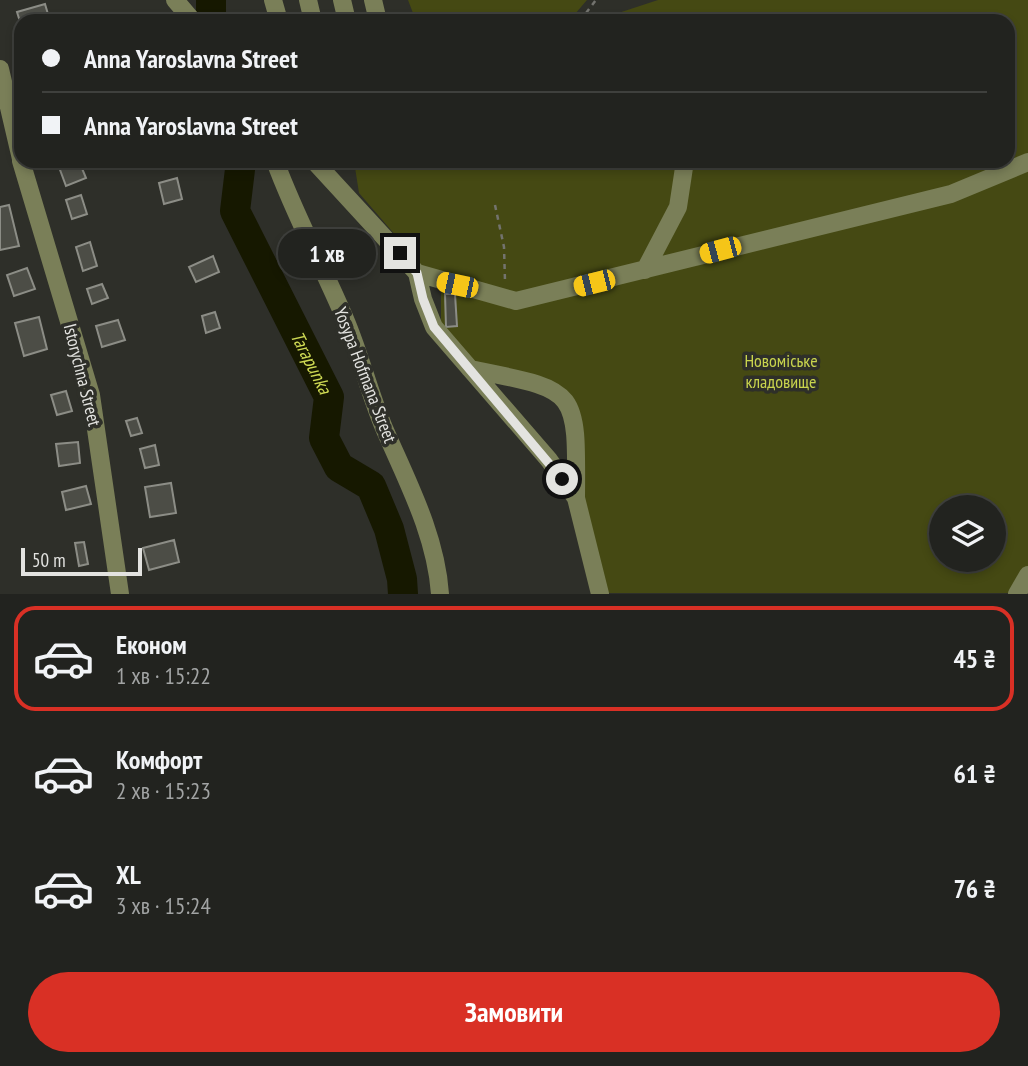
<!DOCTYPE html>
<html lang="uk">
<meta charset="utf-8">
<style>
:root{--surface:#22231f;--page:#2a2b28;--text:#f1f3f6;--muted:#a2a4a4;--line:#3f403d;--accent:#d93025}
body{margin:0;font-family:"PT Sans Narrow",sans-serif;background:var(--page);color:var(--text);height:100vh;display:flex;flex-direction:column;font-size:26px;white-space:nowrap}
*{box-sizing:border-box;margin:0}
p{font-size:23px;color:var(--muted)}
.icon{flex:none;width:38px;height:38px;fill:none;stroke:currentColor;stroke-width:2;stroke-linecap:round;stroke-linejoin:round}
.map{position:relative;height:594px;overflow:hidden}
.drawer{display:flex;flex-direction:column;background:var(--surface);flex:1}
.drawer>*{flex:none}
.top-card{position:absolute;left:14px;top:14px;width:1001px;height:154px;border-radius:21px;box-shadow:0 4px 10px #0003,0 0 0 2px var(--line);display:grid;align-content:center;height:154px;padding:0 28px;background:var(--surface)}
.tools{position:absolute;left:929px;top:495px;display:grid;gap:14px}
.tools a{display:grid;place-items:center;width:77px;height:77px;border-radius:50%;background:var(--surface);box-shadow:0 4px 10px #0003,0 0 0 2px var(--line);font-size:35px}
.scale{position:absolute;left:21px;bottom:18px;width:121px;box-sizing:border-box;padding-left:7px;border:4px solid #e3e3e0;border-top:0;font-size:19px;line-height:24px;white-space:nowrap;color:#e3e3e0;-webkit-text-stroke:5px #2e2f29;paint-order:stroke}
.end{position:absolute;width:32px;height:32px;margin:-16px;border:9px solid #e3e3e0;background:#111;box-shadow:0 0 0 4px #111}
.from{border-radius:50%}
.bubble{position:absolute;height:49px;border-radius:24px;background:var(--surface);box-shadow:0 4px 10px #0003,0 0 0 2px var(--line);font-size:23px;font-weight:700;line-height:49px;text-align:center}
.car{position:absolute;width:21px;height:42px;margin:-21px -10px;border-radius:9px;box-shadow:0 0 5px 2px #0007;background:linear-gradient(#f5c518 24%,#345 0 40%,#f5c518 0 76%,#345 0 86%,#f5c518 0)}
.top-card b{display:flex;align-items:center;gap:24px;height:66px;font-size:26px}
.top-card b+b{border-top:2px solid var(--line)}
.top-card i{width:18px;height:18px;background:var(--text)}
ul{padding:12px 0 0;list-style:none}
li{display:flex;align-items:center;gap:21px;height:105px;margin:0 14px 10px;padding:0 14px;border:4px solid transparent;border-radius:21px}
li div{flex:1}
li b{display:block;font-size:26px}
li em{font-style:normal;font-weight:700}
li.selected{border-color:var(--accent)}
li>.icon{width:63px;height:63px;stroke-width:1.5}
.cta{display:flex;gap:14px;margin-top:auto;padding:14px 28px}
.cta a{flex:1;height:80px;border-radius:42px;background:var(--accent);color:#fff;font-size:28px;font-weight:700;line-height:80px;text-align:center}
.map>svg:first-child{display:block}
.green{fill:#454913;fill-rule:evenodd}
.lines{fill:none;stroke-linecap:round;stroke-linejoin:round}
.river{stroke:#161800;stroke-width:30}
.building{fill:#4c4d46;stroke:#8c8d86;stroke-width:2}
.path{stroke:#73736e;stroke-width:2.5;stroke-dasharray:5 5;stroke-linecap:butt}
.minor{stroke:#7a7f58;stroke-width:18}
.route{stroke:#e3e3e0;stroke-width:9}
.labels{text-anchor:middle;stroke-width:7;stroke-linejoin:round;paint-order:stroke}
.park-label{font-size:18px;fill:#c9d44d;stroke:#2e2f29}
.street-label{font-size:18px;fill:#e3e3e0;stroke:#2e2f29}
.water-label{font-size:19px;font-style:italic;fill:#ced953;stroke:#2e2f29}
</style>
<div class="map">
<svg width="1028" height="594" viewBox="0 0 1028 594">
<rect width="100%" height="100%" fill="#2e2f29"/>
<path class="green" d="M408 0H587L569 21H416Z
M658 0H1028V593H605L581 502 571 403 473 365 441 328V288L359 193 354 161H1008V21H594ZM942 508H994V560H942Z"/>
<g class="lines">
<g class="river">
<path d="M211 0V21"/>
<path id="s1" d="M241 161 235 211 329 397 324 438 339 467 371 486 389 529 402 579 403 594"/>
</g>
</g>
<path class="building" d="M45 4 50 21H21V25L17 12Z
M75 161H79L86 178 66 186 59 167Z
M177 178 182 199 164 204 159 183Z
M81 195 87 214 72 219 66 200Z
M9 205 19 246 0 250V207Z
M90 242 97 266 83 271 76 247Z
M213 256 219 272 196 282 189 267Z
M27 268 35 289 14 296 7 275Z
M102 284 108 298 92 304 87 289Z
M445 294H455L457 326 446 327Z
M215 312 220 328 206 333 202 316Z
M39 317 47 349 24 356 15 323Z
M118 320 125 340 102 347 96 326Z
M66 391 72 411 57 415 51 395Z
M137 418 142 433 131 436 126 421Z
M78 442 80 463 59 466 56 444Z
M155 445 159 465 145 468 140 449Z
M171 483 176 513 150 517 145 487Z
M86 486 91 504 66 510 62 492Z
M174 540 179 562 149 570 143 548Z
M84 542 88 564 79 566 75 543Z"/>
<g class="lines">
<path class="path" d="M580 21 596 0
M495 205 504 247 505 281"/>
<path class="minor" d="M175 0 193 21
M273 0 279 21
M308 0 313 21
M342 0 347 21
M373 0 378 21
M0 69 21 159
M21 161 91 395 120 594
M275 161C294 213 320 261 342 312 359 349 368 390 384 428 407 481 436 535 440 594
M314 161 417 273 423 299 434 327 549 460 576 498 600 594
M645 270 678 207 685 161
M417 273 516 301 951 194 1028 162
M470 369C578 391 577 386 576 498
M1017 594 1028 575"/>
</g>
<g class="lines">
<path class="route" d="M400 253 417 273 423 299 434 327 562 479"/>
</g>
<g class="labels">
<g class="park-label">
<text x="781" y="367">Новоміське<tspan x="781" dy="21">кладовище</tspan></text>
</g>
<g class="street-label">
<text transform="translate(82 375) rotate(76)" y="6">Istorychna Street</text>
<text transform="translate(365 375) rotate(69)" y="6">Yosypa Hofmana Street</text>
</g>
<g class="water-label">
<text dy="7" stroke="none"><textPath href="#s1" startOffset="220">Tarapunka</textPath></text>
</g>
</g>
</svg>
<div class="tools">
<a><svg class="icon" aria-label="layers" viewBox="0 0 24 24"><path d="M12 4l9 5-9 5-9-5zM3 14l9 5 9-5"/></svg></a>
</div>
<div class="scale">50 m</div>
<i class="end from" style="left:562px;top:479px"></i>
<i class="end" style="left:400px;top:253px"></i>
<div class="bubble" style="left:278px;top:229px;width:98px">1 хв</div>
<i class="car" style="left:720px;top:250px;rotate:255deg"></i>
<i class="car" style="left:594px;top:283px;rotate:256deg"></i>
<i class="car" style="left:457px;top:285px;rotate:282deg"></i>
<div class="top-card">
<b><i class="from"></i>Anna Yaroslavna Street</b>
<b><i></i>Anna Yaroslavna Street</b>
</div>
</div>
<section class="drawer">
<ul>
<li class="selected"><svg class="icon" aria-label="car" viewBox="0 0 24 24"><path d="M5 17H2v-5l4-1 3-4h7l3 4 3 1v5h-3M9 17h6M6 11h13"/><circle cx="7" cy="17" r="2"/><circle cx="17" cy="17" r="2"/></svg><div><b>Економ</b><p>1 хв · 15:22</p></div><em>45 ₴</em></li>
<li><svg class="icon" aria-label="car" viewBox="0 0 24 24"><path d="M5 17H2v-5l4-1 3-4h7l3 4 3 1v5h-3M9 17h6M6 11h13"/><circle cx="7" cy="17" r="2"/><circle cx="17" cy="17" r="2"/></svg><div><b>Комфорт</b><p>2 хв · 15:23</p></div><em>61 ₴</em></li>
<li><svg class="icon" aria-label="car" viewBox="0 0 24 24"><path d="M5 17H2v-5l4-1 3-4h7l3 4 3 1v5h-3M9 17h6M6 11h13"/><circle cx="7" cy="17" r="2"/><circle cx="17" cy="17" r="2"/></svg><div><b>XL</b><p>3 хв · 15:24</p></div><em>76 ₴</em></li>
</ul>
<div class="cta"><a>Замовити</a></div>
</section>
